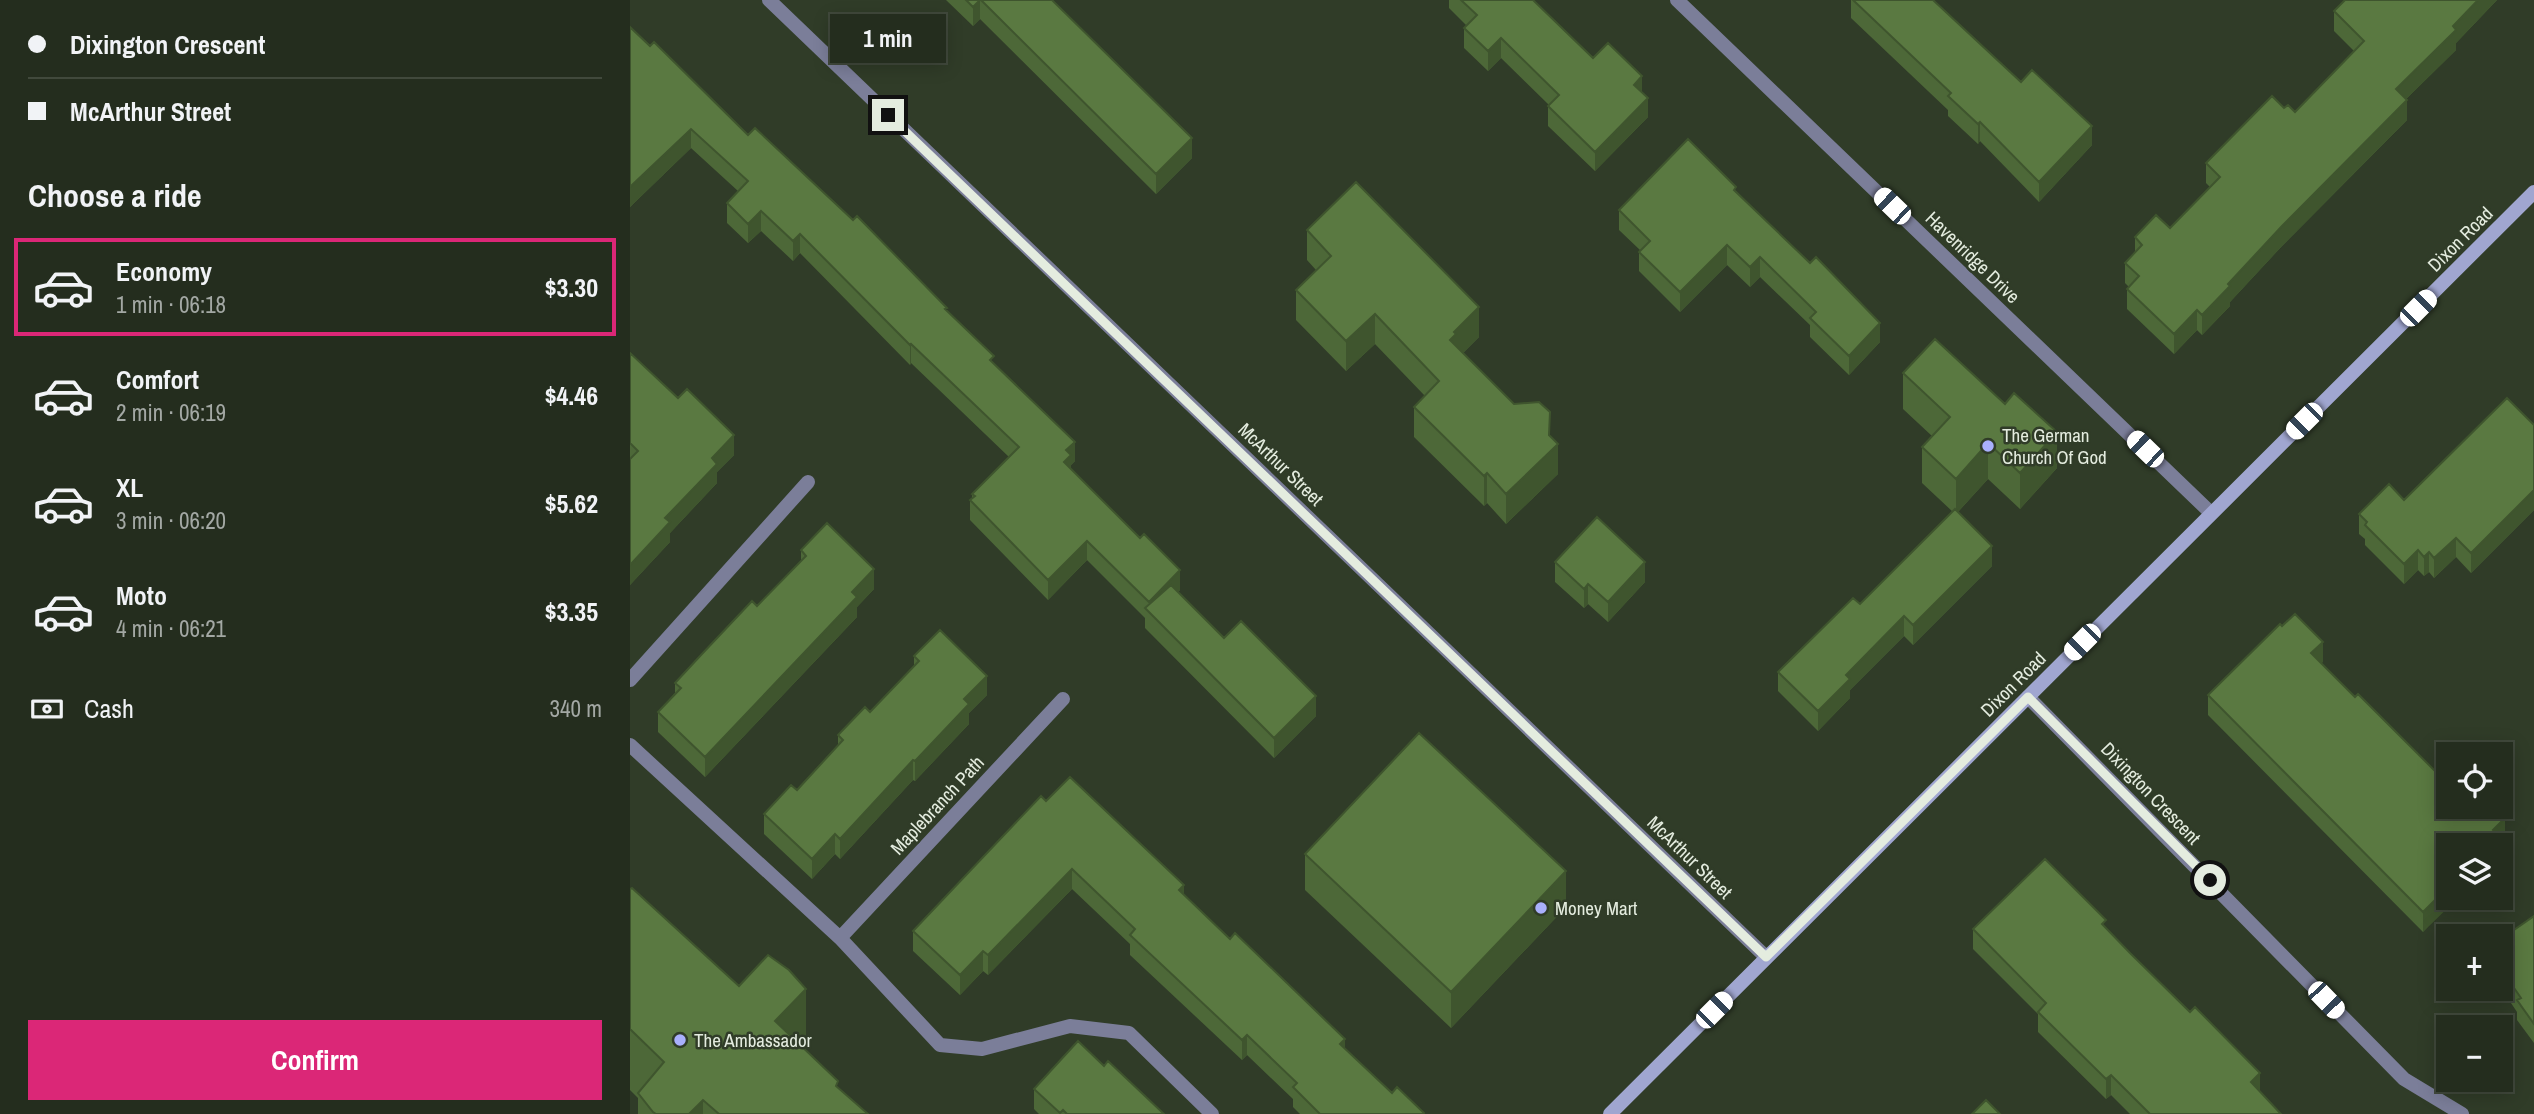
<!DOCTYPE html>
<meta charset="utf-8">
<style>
:root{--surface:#242d1e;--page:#2c3527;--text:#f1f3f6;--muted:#a3a8a4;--line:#41493c;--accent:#db2777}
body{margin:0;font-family:"Archivo Narrow",sans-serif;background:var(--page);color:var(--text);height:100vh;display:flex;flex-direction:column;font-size:26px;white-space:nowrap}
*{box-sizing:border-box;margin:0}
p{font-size:23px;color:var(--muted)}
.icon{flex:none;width:38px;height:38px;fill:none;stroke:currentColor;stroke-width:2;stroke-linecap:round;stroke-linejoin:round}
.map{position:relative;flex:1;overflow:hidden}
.sheet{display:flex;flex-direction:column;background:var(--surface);width:630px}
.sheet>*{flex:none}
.hud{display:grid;align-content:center;height:154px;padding:0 28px;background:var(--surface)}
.controls{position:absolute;left:1806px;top:742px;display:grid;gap:14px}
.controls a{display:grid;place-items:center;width:77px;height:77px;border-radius:0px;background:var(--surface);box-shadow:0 4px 18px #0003,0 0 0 2px var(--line);font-size:35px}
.end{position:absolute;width:32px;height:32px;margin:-16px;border:9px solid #e4ecdf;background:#111;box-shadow:0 0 0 4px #111}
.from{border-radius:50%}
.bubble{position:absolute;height:49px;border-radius:0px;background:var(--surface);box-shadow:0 4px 18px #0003,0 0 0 2px var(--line);font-size:23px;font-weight:800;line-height:49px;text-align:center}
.car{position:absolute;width:21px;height:42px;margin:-21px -10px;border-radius:9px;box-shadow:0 0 5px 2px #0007;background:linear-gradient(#fff 24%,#345 0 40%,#fff 0 76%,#345 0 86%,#fff 0)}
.hud b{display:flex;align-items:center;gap:24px;height:66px;font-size:26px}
.hud b+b{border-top:2px solid var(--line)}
.hud i{width:18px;height:18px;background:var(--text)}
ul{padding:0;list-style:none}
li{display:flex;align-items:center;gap:21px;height:98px;margin:0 14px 10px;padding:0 14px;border:4px solid transparent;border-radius:0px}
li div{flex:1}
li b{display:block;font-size:26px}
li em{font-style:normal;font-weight:800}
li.active{border-color:var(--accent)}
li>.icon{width:63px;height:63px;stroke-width:1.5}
h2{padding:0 28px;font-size:32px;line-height:84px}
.pay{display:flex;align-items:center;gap:18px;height:77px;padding:0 28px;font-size:26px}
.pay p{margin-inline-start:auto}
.primary-button{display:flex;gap:14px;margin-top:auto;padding:14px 28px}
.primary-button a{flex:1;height:80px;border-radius:0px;background:var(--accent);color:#fff;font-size:28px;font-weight:800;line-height:80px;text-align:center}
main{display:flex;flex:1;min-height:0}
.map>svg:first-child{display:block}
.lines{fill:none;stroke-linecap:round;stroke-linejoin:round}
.minor{stroke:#7b7e99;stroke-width:14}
.secondary{stroke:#a0a6d0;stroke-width:14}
.wall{fill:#4d6838}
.shaded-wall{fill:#3f552e}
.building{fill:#5a7941;stroke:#3f552e;stroke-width:2}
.route{stroke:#e4ecdf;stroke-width:9}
.poi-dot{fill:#a9b0fc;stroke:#303c28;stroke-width:2.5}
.labels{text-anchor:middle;stroke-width:5;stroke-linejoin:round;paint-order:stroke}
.street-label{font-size:19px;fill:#e4ecdf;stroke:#303c28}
.poi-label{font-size:19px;fill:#e4ecdf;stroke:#303c28;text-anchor:start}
</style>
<main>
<section class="sheet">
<div class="hud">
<b><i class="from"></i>Dixington Crescent</b>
<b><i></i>McArthur Street</b>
</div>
<h2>Choose a ride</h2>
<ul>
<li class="active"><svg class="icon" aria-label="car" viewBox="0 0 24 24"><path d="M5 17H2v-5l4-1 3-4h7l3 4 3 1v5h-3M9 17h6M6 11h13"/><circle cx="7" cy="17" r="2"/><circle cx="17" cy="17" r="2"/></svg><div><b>Economy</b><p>1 min · 06:18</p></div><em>$3.30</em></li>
<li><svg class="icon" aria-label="car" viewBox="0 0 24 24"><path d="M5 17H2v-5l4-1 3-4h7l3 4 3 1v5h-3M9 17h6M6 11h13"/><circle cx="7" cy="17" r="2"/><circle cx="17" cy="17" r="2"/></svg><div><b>Comfort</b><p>2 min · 06:19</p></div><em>$4.46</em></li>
<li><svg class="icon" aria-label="car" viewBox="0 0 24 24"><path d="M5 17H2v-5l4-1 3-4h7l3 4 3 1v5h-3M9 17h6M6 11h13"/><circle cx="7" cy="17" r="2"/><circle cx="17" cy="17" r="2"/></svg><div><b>XL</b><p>3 min · 06:20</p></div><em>$5.62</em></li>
<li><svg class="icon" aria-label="car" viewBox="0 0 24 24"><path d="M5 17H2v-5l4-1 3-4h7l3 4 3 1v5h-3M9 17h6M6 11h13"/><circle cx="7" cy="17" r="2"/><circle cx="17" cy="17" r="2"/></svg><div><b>Moto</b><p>4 min · 06:21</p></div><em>$3.35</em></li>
</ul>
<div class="pay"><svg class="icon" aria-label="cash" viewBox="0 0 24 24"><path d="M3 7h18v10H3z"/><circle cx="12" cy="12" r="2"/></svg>Cash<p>340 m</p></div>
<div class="primary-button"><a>Confirm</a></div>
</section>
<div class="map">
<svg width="1904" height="1114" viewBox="0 0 1904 1114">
<rect width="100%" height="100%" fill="#303c28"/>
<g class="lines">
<path class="minor" d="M139 0 1136 957
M1047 0 1581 513
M0 680 178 482
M1398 697 1774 1079 1832 1114
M0 745 210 938 310 1045 352 1049 440 1026 499 1033 582 1114
M210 938 433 699"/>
<path class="secondary" d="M980 1114 1904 192"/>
</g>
<path class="wall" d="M316 0H422L562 158 526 194 350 19 343 26Z
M819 0H903L963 58 1012 93 1018 117 965 171 918 126V106L919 105 871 58 858 71 834 48V28L837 26 819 8Z
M1221 0H1303L1391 82 1462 145 1409 202 1350 141 1348 144 1318 116V110L1221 18Z
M1715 0H1867L1826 43V50L1776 99 1777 120 1652 246 1600 302V306L1572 335 1567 330 1544 354 1497 309V289L1499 287 1495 283V263L1505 253V237L1540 228 1580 187 1576 183V163L1654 108 1665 112 1724 51 1704 31V11Z
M0 27 118 135 317 311 364 364 445 461 441 465V469L550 590 548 592 594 638 686 716 644 758 515 628V618L457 560 418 600 340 520V500L342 498V494L379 457 281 363 280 365 170 253 163 261 131 231 118 243 97 223V203L108 191 61 148 0 207Z
M1106 191 1250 342 1219 375 1180 337V325L1130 277 1120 287 1097 265 1050 312 1009 271V252L1010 250 989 230V210Z
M677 230 849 337 833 353 884 404 920 436 928 474 876 524 857 503 854 506 784 437V407L795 396 745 344 716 371 666 320V290L686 270 677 260Z
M0 353 104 455 87 472V483L40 533V542L0 585Z
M1273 373 1427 468 1390 509 1358 479 1328 512 1362 566 1283 645 1274 636 1220 690V698L1188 731 1148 691V672L1230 604 1323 512 1292 483V447L1302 436 1273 409Z
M1904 425V510L1841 573 1826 557 1804 578 1799 572 1794 576 1788 570 1774 584 1735 545V539L1729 534V514L1774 500Z
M171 550 244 589 227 607V617L75 777 28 732V712L45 693V683L127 606 171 561Z
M925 562 1015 582 978 622 958 604 954 608 925 582Z
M284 656 357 695 339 713V724L285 781 283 780 210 859 205 854 182 879 134 834V814L167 790 208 746V735L240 712 284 666Z
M1693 662 1691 663 1818 807 1875 838 1793 932 1578 715V695Z
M416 801 554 895 762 1093 794 1114H670L663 1107V1099L617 1055 612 1060 500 955V944L442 889 358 975 353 971 330 995 283 951V931Z
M675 854 936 907 821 1028 675 890Z
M0 889 176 1051 208 1088 238 1114H8V1098L0 1090Z
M1904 916V1043L1887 1020V1012L1871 988V939Z
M1476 928 1630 1092 1651 1114H1500L1481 1095 1476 1099 1408 1032V1014L1343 949V929Z
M474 1066 534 1114H409L404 1109V1089Z"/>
<path class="shaded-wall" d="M350 0V19L343 26V7Z
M1848 0H1867L1826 43V50L1766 109V89L1823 26Z
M871 38V58L858 71V51Z
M1012 76V96L1004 85Z
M1018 98V117L965 171V152Z
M1777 100V120L1652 246 1600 302V306L1572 335V315L1598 284 1652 226Z
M1350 122V141L1348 144V124Z
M1462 126V145L1409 202V182Z
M61 129V148L0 207V187Z
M562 138V158L526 194V174Z
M131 211V231L118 243V224Z
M170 234V253L163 261V241Z
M1097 245V265L1050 312V292Z
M1130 257V277L1120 287V267Z
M849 307V337L826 360 820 340 824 332Z
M1567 310V330L1544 354V334Z
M745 314V344L716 371V341Z
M1250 323V342L1219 375V356Z
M281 344V363L280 365V345Z
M920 412V442L928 444V474L876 524V494L919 435Z
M1427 432V468L1390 509V473Z
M104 435V455L87 472V483L40 533V542L0 585V565L82 458Z
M445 442V461L441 465V475L434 462 436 450Z
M1358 443V479L1326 514V479Z
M857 473V503L854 506V476Z
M1904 490V510L1841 573V553Z
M1826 538V557L1804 578V558Z
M457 541V560L418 600V580Z
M1362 546V566L1283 645V625Z
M1788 550V570L1774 584V564Z
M1799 552V572L1794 576V557Z
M1015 562V582L978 622V602Z
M244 569V589L227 607V617L75 777V757L222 592Z
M550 570V590L523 617 519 612V602Z
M958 584V604L954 608V589Z
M1274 616V636L1220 690V698L1188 731V711L1216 675Z
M1693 642V662L1681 673V653Z
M357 676V695L339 713V724L285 781V761L334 699Z
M686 696V716L644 758V738Z
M283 760V780L210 859V839Z
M1875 818V838L1870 845H1861L1863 830Z
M205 834V854L182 879V859Z
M442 869V889L358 975V955Z
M936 871V907L821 1028V992Z
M554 885V905L549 890Z
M1818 887V898H1828L1793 932V912Z
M353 951V971L330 995V975Z
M176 989V1051L145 1021Z
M617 1035V1055L612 1060V1040Z
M715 1039V1058L710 1044Z
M1630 1073V1093L1621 1082Z
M1481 1075V1095L1476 1099V1079Z
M73 1100V1114H59Z"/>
<path class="building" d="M336 0H350L343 7Z
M351 0H422L562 138 526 174Z
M831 0H903L963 58 978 43 1012 76 1004 85 1018 98 965 152 918 106 929 95 871 38 858 51 834 28 847 15Z
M1223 0H1303L1391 82 1402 70 1462 126 1409 182 1350 122 1348 124 1318 96 1321 93Z
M1715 0H1848L1823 26 1826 30 1766 89 1777 100 1652 226 1598 284 1600 286 1572 315 1567 310 1544 334 1497 289 1509 276 1495 263 1512 245 1505 237 1526 215 1540 228 1590 177 1576 163 1642 96 1654 108 1658 105 1665 112 1734 41 1704 11Z
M0 27 20 46 24 42 118 135 125 128 223 220 227 216 317 308 315 309 364 356 360 360 445 442 436 450 441 455 434 462 510 538 514 534 550 570 519 602 457 541 418 580 340 500 345 496 342 494 389 447 281 344 280 345 170 234 163 241 131 211 118 224 97 203 118 181 61 129 0 187Z
M1058 139 1106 187 1104 190 1180 263 1186 257 1250 323 1219 356 1180 318 1186 312 1130 257 1120 267 1097 245 1050 292 1009 252 1020 241 989 210Z
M726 182 849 307 824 332 826 334 820 340 884 404 909 402 920 412 919 435 928 444 876 494 857 473 854 476 784 407 809 381 745 314 716 341 666 290 701 256 677 230Z
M1305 339 1375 404 1384 393 1427 432 1390 473 1358 443 1326 479 1292 447 1320 417 1273 373Z
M0 353 48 398 57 389 104 435 82 458 87 464 35 518 40 522 0 565V459L8 451 0 443Z
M1877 398 1904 425V490L1841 553 1826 538 1804 558 1799 552 1794 557 1788 550 1774 564 1735 525 1737 522 1729 514 1759 484 1774 500Z
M1325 509 1362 546 1283 625 1274 616 1216 675 1220 679 1188 711 1148 672 1223 598 1230 604Z
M967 517 1015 562 978 602 958 584 954 589 925 562Z
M197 523 244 569 222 592 227 597 75 757 28 712 51 688 45 683 71 655 122 601 127 606 176 556 171 550Z
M541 585 594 638 611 621 686 696 644 738 515 608Z
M1665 614 1693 642 1681 653 1725 697 1728 694 1818 784V807H1864L1875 818 1863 830 1870 836 1861 845H1818V887L1793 912 1578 695 1650 624 1652 626Z
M310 630 357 676 334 699 339 704 285 761 283 760 210 839 205 834 182 859 134 814 161 785 167 790 213 740 208 735 235 707 240 712 289 661 284 656Z
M789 733 936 871 821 992 675 854Z
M440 777 554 885 549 890 600 939 605 933 715 1039 710 1044 762 1093 767 1087 794 1113 793 1114H690L663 1087 667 1083 617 1035 612 1040 500 935 505 929 442 869 358 955 353 951 330 975 283 931 411 796 416 801Z
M1415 859 1476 920 1472 924 1500 953 1560 1012 1565 1007 1630 1073 1621 1082 1651 1114H1520L1481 1075 1476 1079 1408 1012 1416 1003 1343 929Z
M2 888 109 986 138 955 159 970 176 989 145 1021 208 1081 206 1086 238 1114H89L73 1100 59 1114H26L23 1112 8 1093 34 1062 0 1029V889Z
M1904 916V1024L1887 1000 1891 998 1871 969V939Z
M448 1041 474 1066 478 1061 534 1114H437L433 1110 430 1113 404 1089Z
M1356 1100 1370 1114H1342Z"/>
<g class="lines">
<path class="route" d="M258 115 1136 957 1398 697 1580 880"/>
</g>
<g class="poi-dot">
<circle cx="1358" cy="446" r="7"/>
<circle cx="911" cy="908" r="7"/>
<circle cx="50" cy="1040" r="7"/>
</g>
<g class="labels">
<g class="street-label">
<text transform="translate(1830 239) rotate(-45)" y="7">Dixon Road</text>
<text transform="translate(1343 257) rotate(44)" y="7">Havenridge Drive</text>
<text transform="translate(651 464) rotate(44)" y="7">McArthur Street</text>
<text transform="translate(1383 684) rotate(-45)" y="7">Dixon Road</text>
<text transform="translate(1521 793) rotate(46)" y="7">Dixington Crescent</text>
<text transform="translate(307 805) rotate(-47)" y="7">Maplebranch Path</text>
<text transform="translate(1060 857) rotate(44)" y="7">McArthur Street</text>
</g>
<g class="poi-label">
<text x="1372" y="442">The German<tspan x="1372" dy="22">Church Of God</tspan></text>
<text x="925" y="915">Money Mart</text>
<text x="64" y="1047">The Ambassador</text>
</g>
</g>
</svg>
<div class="controls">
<a><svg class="icon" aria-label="locate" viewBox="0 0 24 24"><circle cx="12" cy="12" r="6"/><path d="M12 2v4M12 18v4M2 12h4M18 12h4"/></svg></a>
<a><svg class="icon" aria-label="layers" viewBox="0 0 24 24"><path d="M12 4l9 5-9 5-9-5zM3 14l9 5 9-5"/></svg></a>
<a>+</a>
<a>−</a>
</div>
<i class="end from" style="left:1580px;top:880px"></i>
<i class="end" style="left:258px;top:115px"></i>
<div class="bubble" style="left:200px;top:14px;width:116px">1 min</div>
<i class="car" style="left:1262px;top:206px;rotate:314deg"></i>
<i class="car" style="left:1788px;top:308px;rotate:45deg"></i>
<i class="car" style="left:1674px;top:421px;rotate:225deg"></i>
<i class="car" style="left:1515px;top:449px;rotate:314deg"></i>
<i class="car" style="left:1452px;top:642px;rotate:225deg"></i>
<i class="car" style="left:1696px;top:1000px;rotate:136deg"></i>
<i class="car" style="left:1084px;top:1010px;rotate:45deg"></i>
</div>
</main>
